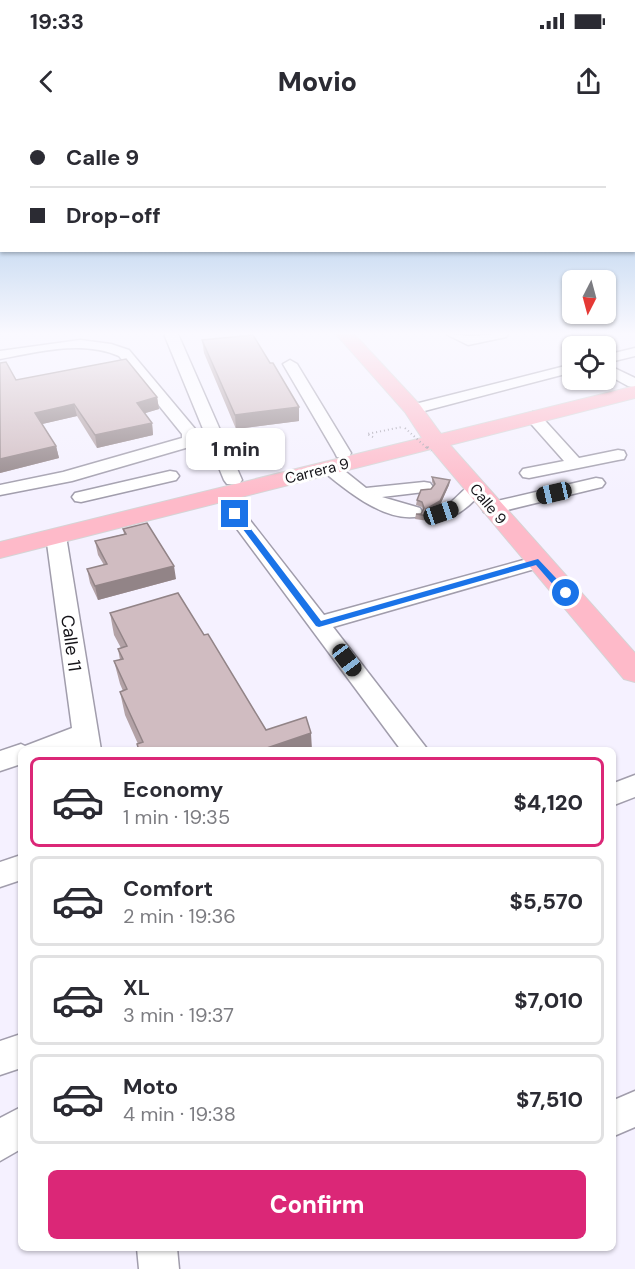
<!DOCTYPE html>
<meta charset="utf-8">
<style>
:root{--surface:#fff;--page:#f2f2f3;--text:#2b2b33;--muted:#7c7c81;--line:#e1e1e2;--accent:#db2777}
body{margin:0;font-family:"DM Sans",sans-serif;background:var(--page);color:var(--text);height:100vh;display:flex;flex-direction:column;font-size:22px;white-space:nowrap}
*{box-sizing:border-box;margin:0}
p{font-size:20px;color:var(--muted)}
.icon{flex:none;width:33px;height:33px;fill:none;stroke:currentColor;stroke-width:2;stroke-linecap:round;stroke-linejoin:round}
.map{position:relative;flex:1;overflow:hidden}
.drawer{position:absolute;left:18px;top:627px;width:598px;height:504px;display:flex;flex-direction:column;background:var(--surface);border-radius:9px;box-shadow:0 2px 4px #0004}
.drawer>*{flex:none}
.guide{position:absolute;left:0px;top:0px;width:636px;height:132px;box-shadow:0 2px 4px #0004;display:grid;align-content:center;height:132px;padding:0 30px;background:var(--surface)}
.needle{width:39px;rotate:186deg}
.tools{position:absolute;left:562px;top:150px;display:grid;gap:12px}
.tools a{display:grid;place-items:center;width:54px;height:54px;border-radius:9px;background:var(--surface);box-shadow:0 2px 4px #0004;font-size:30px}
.end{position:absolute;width:27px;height:27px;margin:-14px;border:8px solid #1a73e8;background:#fff;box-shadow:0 0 0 3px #fff}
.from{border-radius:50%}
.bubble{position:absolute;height:42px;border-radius:9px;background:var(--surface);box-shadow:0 2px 4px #0004;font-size:20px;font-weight:800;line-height:42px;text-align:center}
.car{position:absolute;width:18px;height:36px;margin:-18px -9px;border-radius:8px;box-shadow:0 0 4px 2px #0007;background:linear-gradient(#222 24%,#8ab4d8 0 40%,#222 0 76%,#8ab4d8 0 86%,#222 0)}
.guide b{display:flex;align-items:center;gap:21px;height:57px;font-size:22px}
.guide b+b{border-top:2px solid var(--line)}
.guide i{width:15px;height:15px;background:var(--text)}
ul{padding:10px 0 0;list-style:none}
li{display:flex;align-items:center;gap:18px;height:90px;margin:0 12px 9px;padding:0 18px;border:3px solid var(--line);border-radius:9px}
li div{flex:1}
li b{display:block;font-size:22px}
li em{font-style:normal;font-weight:800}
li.on{border-color:var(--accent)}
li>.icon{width:54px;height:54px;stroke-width:1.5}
.primary-button{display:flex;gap:12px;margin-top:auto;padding:12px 30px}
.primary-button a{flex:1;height:69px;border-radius:9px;background:var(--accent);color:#fff;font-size:24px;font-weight:800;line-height:69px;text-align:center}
.status{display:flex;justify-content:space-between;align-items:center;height:42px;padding:0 30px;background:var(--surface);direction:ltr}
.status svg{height:16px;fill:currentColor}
header{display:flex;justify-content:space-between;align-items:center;height:78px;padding:0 30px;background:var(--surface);font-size:27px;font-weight:800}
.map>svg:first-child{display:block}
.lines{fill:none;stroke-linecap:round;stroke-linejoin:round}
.minor-casing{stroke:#a19dac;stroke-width:3}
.major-casing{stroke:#d5d4d5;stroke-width:2}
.path{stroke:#a19ea9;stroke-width:2;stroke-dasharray:1 3;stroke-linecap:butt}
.minor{fill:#fff;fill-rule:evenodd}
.major{fill:#febac9;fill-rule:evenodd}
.path-bridge-far1{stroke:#a19ea9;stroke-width:2;stroke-dasharray:1 3;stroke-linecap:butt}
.path-bridge{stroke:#a19ea9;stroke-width:3;stroke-dasharray:1.5 4;stroke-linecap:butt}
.wall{fill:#b3a2a6}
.shaded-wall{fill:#928487}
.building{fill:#d0bcc1;stroke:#928487;stroke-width:1.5}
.route{fill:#1a73e8}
.labels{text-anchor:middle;stroke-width:6;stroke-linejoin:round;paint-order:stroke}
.far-street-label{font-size:15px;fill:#131217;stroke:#fff}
.street-label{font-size:18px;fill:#131217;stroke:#fff}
</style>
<div class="status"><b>19:33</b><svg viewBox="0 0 49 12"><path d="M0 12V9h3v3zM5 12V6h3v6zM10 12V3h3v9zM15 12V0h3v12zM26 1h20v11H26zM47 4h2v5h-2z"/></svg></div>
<header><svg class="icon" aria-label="back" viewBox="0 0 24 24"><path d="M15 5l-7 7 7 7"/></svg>Movio<svg class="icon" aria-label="share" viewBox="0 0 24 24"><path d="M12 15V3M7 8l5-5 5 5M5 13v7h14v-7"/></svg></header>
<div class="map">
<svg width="635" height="1149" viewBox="0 0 635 1149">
<rect width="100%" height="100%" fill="#f5f1ff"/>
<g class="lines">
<defs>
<path id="minor" d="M164 214H178L242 360 239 364H227L224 360Z
M446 214C455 214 464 216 472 216 484 216 496 213 508 214L506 217 468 225Z
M80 220 111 224 129 230 196 310 198 321 196 325 72 361 0 375V365L63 352 182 318V314L119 236C81 220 39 232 0 239V231Z
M635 228V236L606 243V235Z
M290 240 297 244 351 333 349 337H337L335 333 283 244Z
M573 244V252L413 294 405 289 407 286Z
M606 244 635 258V267L628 266 606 254Z
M533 292 539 294 579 338 618 330 624 331 626 335 624 339 618 340 529 358 523 357 520 353 523 349 564 341 525 297Z
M330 343 336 344 366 368 424 362 430 363 433 367 430 371 424 372 382 377 420 388 422 392 420 396C387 404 347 371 324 352L321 348 324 344Z
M170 351 176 352 179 356 176 360 81 382 75 381 72 377 75 373Z
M596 358 602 359 605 363 602 367 491 394 484 392 482 388 484 384Z
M475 364 481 365 484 369C472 385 451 404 429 399L427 395C432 388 441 389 448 384 458 378 463 367 475 364Z
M235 388 242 390 324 495 538 436 545 438 548 442 545 446 333 507 428 630H401L226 394 228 390Z
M56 410 63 412 66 416 101 630H75V627L64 630H21V644L0 651V631L21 624 25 626 72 608 46 416 49 412Z
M635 655V677L614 685V663Z
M21 735V760L0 767V742Z
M21 914V948L0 955V921Z
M635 971V1007L614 1016V980Z
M21 987V1029L0 1041V998Z
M137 1128H177L179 1149H139Z"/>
<path id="major" d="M336 214H354L420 285 441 314 635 266V278L450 325 635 533V562L624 559 431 329 0 438V422L422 318 405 292Z"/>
</defs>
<use href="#minor" class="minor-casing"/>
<use href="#major" class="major-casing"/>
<path class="path" d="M373 317 367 314 402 307"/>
<use href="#minor" class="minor"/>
<use href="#major" class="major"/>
<path class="path-bridge-far1" d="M405 308 428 329"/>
<path class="path-bridge" d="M427 327 431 331"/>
</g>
<path class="wall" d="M202 220 299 301 236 309 204 233Z
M0 243 16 260 157 277 159 289 145 293 152 303 153 315 97 328 77 296 42 304 56 326 59 338 0 353Z
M432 357 450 360 449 365 440 385 427 392 429 396 428 401 415 399 416 394H421L423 390 422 387 416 385 417 380 434 366 432 362Z
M123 409 176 459 98 480 90 463 87 449 104 445 98 435 95 421 124 414Z
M110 493 204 515 266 610 312 630H138L137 624H138L125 595 120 572 123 571 120 564 114 541 120 540 118 529 121 528 114 515Z"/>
<path class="shaded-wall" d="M157 277 159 289 139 295 137 283Z
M74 284 77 296 38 305 35 293Z
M299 287V301L236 309 235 295Z
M152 303 153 315 97 328 95 315Z
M56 326 59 338 0 353V339Z
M450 360 449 365 440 385 425 393 426 389Z
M174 446 176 459 98 480 95 466Z
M311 613 312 630H261Z"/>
<path class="building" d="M253 215 270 243H273L299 287 235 295 202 220Z
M126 239 157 277 137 283 152 303 95 315 74 284 35 293 56 326 0 339V243L6 242 16 260Z
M432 357 450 360 440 381 426 389 429 396 416 394H421L424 388 422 382 417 380 421 370 431 369 435 364Z
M147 403 174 446 95 466 87 449 107 444 95 421 126 414 123 409Z
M178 473 204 515 208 514 266 610 306 597 311 613 261 630H139L137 624 143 622 120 572 127 569 114 541 123 539 118 529 127 526 110 493Z"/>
<linearGradient id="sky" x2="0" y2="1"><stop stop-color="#89b5e0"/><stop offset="0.57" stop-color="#faf9ff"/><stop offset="1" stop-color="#faf9ff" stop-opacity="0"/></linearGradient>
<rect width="635" height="375" fill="url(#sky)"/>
<path class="route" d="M233 392H238L321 501 538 439 570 473 562 475 536 445 319 507 316 506 233 396Z"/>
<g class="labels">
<g class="far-street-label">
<text transform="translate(317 351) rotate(-14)" y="5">Carrera 9</text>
<text transform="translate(488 384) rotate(50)" y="5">Calle 9</text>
</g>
<g class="street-label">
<text transform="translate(71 523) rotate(82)" y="6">Calle 11</text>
</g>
</g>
</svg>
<div class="tools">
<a><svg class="needle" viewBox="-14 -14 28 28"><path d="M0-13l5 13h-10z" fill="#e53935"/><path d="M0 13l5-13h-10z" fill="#7c7c81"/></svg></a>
<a><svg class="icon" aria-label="locate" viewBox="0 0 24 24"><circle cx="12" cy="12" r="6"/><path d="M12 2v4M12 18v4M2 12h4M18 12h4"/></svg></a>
</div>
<i class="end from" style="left:566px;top:473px"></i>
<i class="end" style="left:235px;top:394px"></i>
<div class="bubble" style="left:186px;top:308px;width:99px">1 min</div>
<i class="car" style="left:554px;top:373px;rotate:257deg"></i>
<i class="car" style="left:441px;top:393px;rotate:71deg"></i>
<i class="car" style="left:347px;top:540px;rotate:143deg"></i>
<div class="guide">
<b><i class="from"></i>Calle 9</b>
<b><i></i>Drop-off</b>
</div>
<section class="drawer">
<ul>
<li class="on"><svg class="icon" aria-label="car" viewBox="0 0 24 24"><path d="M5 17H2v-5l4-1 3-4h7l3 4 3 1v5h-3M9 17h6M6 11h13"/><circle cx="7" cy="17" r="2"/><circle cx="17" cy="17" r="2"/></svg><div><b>Economy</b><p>1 min · 19:35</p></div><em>$4,120</em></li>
<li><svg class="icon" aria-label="car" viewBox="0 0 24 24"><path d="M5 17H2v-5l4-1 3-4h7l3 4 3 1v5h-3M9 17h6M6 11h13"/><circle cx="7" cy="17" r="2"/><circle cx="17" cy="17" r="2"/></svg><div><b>Comfort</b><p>2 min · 19:36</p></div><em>$5,570</em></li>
<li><svg class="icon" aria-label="car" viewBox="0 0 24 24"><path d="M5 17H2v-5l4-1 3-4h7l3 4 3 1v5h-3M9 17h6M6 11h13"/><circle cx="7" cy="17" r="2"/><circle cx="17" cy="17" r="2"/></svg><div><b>XL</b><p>3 min · 19:37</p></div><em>$7,010</em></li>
<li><svg class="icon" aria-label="car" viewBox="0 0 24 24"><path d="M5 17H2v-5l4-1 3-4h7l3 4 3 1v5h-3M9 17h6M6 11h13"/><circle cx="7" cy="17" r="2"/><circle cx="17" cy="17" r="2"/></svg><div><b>Moto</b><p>4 min · 19:38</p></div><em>$7,510</em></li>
</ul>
<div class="primary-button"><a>Confirm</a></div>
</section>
</div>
